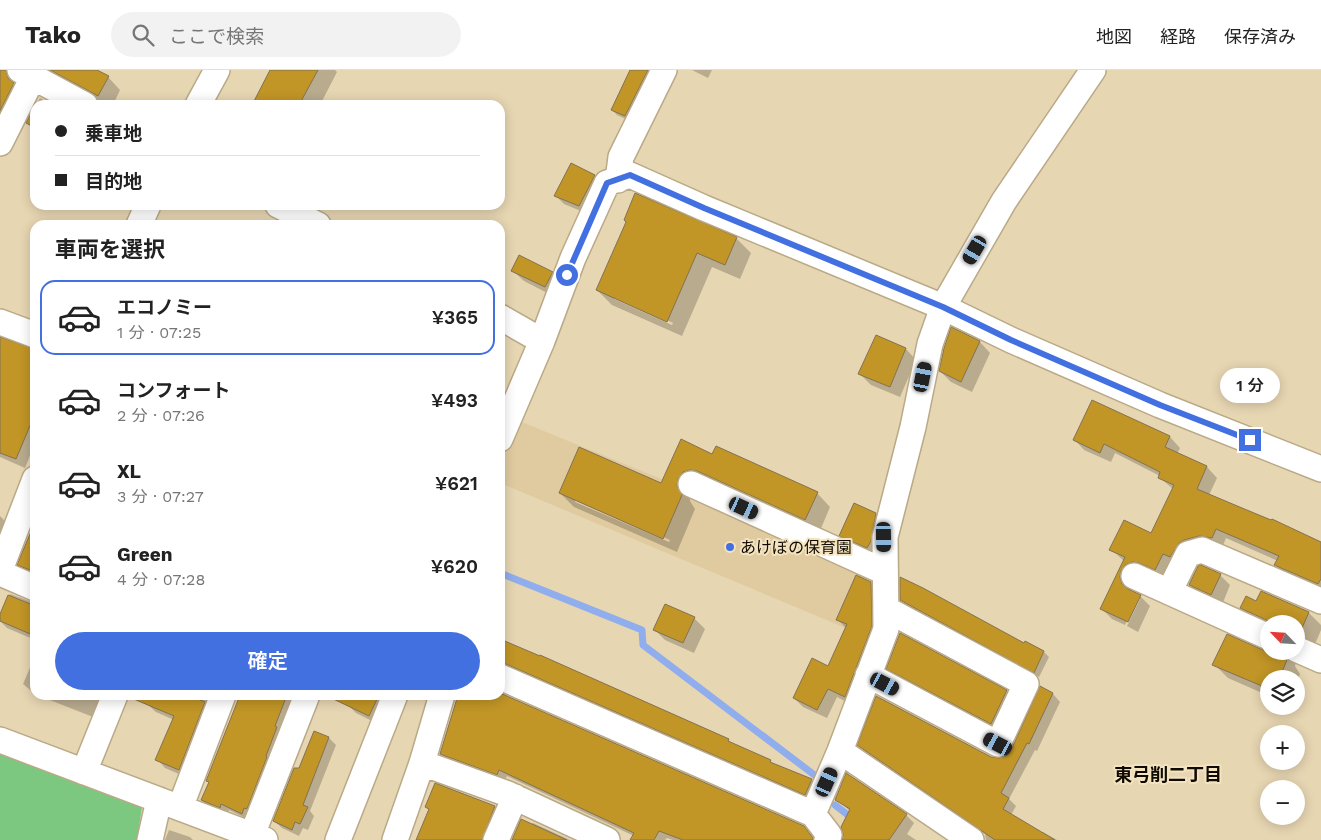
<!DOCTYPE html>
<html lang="ja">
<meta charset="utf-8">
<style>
:root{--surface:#fff;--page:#f2f2f2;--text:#222;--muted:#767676;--line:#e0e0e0;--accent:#4370e1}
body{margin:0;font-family:"Work Sans","Noto Sans JP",sans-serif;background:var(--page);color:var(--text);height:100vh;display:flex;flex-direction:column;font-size:19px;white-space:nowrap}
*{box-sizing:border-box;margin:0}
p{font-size:16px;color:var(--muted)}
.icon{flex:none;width:28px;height:28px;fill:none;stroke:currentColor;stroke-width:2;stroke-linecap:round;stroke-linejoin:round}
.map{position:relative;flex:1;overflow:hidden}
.sheet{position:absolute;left:30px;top:150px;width:475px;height:480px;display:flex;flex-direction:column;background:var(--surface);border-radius:15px;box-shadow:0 2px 12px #0003}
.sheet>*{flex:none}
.top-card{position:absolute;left:30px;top:30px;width:475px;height:110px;border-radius:15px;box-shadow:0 2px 12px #0003;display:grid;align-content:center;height:110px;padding:0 25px;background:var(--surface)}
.needle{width:32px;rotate:295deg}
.buttons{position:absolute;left:1260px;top:545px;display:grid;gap:10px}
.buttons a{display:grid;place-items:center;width:45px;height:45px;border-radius:50%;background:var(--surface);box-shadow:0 2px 12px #0003;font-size:25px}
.end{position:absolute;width:22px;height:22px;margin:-11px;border:6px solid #4370e1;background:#fff;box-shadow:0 0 0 2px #fff}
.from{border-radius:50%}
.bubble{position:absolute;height:35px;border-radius:18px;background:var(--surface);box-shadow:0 2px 12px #0003;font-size:16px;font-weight:600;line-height:35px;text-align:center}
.car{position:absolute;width:15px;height:30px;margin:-15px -8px;border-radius:6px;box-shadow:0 0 4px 1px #0007;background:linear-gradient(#222 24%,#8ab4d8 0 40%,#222 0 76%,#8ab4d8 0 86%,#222 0)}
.top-card b{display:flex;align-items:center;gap:18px;height:48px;font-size:19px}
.top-card b+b{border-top:1px solid var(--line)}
.top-card i{width:12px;height:12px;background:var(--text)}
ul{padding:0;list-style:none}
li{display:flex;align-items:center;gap:15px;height:75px;margin:0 10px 8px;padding:0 15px;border:2px solid transparent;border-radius:15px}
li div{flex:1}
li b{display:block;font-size:19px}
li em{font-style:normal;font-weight:600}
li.current{border-color:var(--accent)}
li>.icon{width:45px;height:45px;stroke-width:1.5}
h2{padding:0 25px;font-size:22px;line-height:60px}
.button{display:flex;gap:10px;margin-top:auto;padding:10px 25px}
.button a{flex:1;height:58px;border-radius:30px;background:var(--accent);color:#fff;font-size:20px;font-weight:600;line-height:58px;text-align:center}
header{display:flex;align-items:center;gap:30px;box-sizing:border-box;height:70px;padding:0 25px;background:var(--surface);border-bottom:1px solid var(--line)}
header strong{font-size:24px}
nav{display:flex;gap:28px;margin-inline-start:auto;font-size:18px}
.search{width:350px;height:45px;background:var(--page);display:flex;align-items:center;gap:12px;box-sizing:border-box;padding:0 18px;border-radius:28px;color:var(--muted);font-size:19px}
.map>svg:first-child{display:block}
.built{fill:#e0cba1}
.green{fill:#7dc880}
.shadow{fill:#0003;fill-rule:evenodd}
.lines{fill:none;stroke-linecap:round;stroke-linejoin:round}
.stream{stroke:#90aded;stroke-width:7}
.building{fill:#c19526;stroke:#827252}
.minor-casing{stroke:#baa987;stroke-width:28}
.minor{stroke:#fff;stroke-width:25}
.route{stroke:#4370e1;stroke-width:6}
.poi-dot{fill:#4370e1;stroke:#f4e3bf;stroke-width:2}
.labels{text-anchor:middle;stroke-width:4;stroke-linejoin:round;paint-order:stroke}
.poi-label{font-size:16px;fill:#100b02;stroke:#f4e3bf;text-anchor:start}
.neighbourhood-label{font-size:18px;font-weight:bold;fill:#100b02;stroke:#f4e3bf}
</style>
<header>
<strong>Tako</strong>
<div class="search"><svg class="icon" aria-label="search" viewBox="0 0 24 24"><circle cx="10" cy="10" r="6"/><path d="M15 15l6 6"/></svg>ここで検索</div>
<nav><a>地図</a><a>経路</a><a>保存済み</a></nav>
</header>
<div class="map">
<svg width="1321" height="770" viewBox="0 0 1321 770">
<rect width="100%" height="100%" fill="#e7d6b2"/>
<path class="built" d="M517 350 686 419 876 508V542L867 567 500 413V387Z"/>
<path class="green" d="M0 684 142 737 137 770H0Z"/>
<path class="shadow" d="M46 0H95L108 7 120 20 113 35H106L50 5Z
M271 0H335L337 2 320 35H253Z
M631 0H656L630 51 617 45 612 40Z
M692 0H712L708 8Z
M0 9 13 15 23 25 0 75Z
M40 28 47 32 50 35H36Z
M572 95 594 106 603 115 588 144 564 134 556 126Z
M736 168 751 183 740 209 712 197 682 266 612 235 597 220ZM614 227 673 253 672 255 614 229Z
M513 201 552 203 562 213 555 227 524 211Z
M952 259 980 272 990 283 972 322 951 312 940 301Z
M0 269 35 280V373L25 398 0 387Z
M906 279 916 290 900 327 871 315 860 304Z
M1092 331 1170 367 1180 378 1177 384 1207 397 1217 408 1209 425 1321 473V520L1286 506 1276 495 1278 491 1226 468 1222 478 1166 509 1131 511V522L1140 526 1150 536 1138 562 1127 556 1140 529 1138 527 1125 555 1112 549 1102 539 1124 491 1111 479 1152 465 1173 419 1159 407 1160 406 1115 383 1111 392 1084 380 1074 369Z
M681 371 713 386 817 423 830 437 819 463 691 421 690 431 695 439 677 482 574 437 560 423 662 414ZM575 429 670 470 669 472 575 432Z
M876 444 884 453 876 486 849 474 841 465Z
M0 446 9 455 0 478Z
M35 457V506L27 503 19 495Z
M1220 505 1230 515 1222 535 1201 525 1190 515Z
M870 513 880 523V566L854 636 837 627 827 648 803 637 794 628 829 597 846 558 838 550Z
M10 524 35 533V570L7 558 0 551Z
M901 530 1025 574V573L1044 582 1049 587 1039 607 907 535Z
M1256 533 1309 543 1321 555V560L1313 579 1297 587 1295 596 1300 604 1296 614V609H1269V626L1228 608 1214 594 1263 581H1296V554H1269L1256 552 1242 538Z
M694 548 705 559 694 583 665 570 655 560Z
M900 564 1006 621 1012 627 997 659 894 604 888 598Z
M500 571 728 670 732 674 770 691 774 695 811 710 819 718 813 732 500 603Z
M35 586V624L23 614Z
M1040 618 1053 624 1060 632 1037 681 1035 680 1009 729 1016 736 1011 745 1042 763 1043 762 1057 770H986L985 764 867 683 859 675 999 690 1007 687 1012 681Z
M500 624 803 757 815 770H673L667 768 665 770H632L634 766 507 706 504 712 449 692 441 684 459 625Z
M37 625H101L93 647Z
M143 625H221L188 708 165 698 157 689 174 650 156 642 147 634Z
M238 625H302L249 750 229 740 227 744 209 737 202 730 210 713 207 711 238 630Z
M351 625H393L378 654 356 643 347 634Z
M329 668 336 675 310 741 314 746 308 760 303 758 299 766 282 758 274 751 300 700Z
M847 705 906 745 914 753 907 764 916 770H843L850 741 836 729Z
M436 715 495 737 502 745 491 770H417L429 740 426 737Z
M533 753 570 770H513Z
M169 760 190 767 193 770H165Z"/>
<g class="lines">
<path class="stream" d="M500 503 642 560 643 575 821 710
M835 735 853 749"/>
</g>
<path class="building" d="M0 0H6L8 8 14 13 0 41Z
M50 0H97L109 6 98 26Z
M270 0H318L299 35H252Z
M630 0H648L625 46 611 40Z
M35 35V58L26 53Z
M571 93 595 105 579 136 554 126Z
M635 123 737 167 725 195 697 183 667 252 596 220 626 152 624 150Z
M519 185 553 202 545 217 511 201Z
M951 257 980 271 961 312 939 301 944 278Z
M876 265 906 278 890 317 858 304Z
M0 267 35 279V344L16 389 0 383Z
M1092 330 1170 366 1165 377 1207 396 1197 419 1242 438 1271 450 1272 449 1321 472V509L1318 514 1274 495 1279 486 1216 459 1212 468 1199 466 1184 470 1179 473 1170 487 1163 484 1155 500 1139 493 1132 492 1125 495 1121 501 1120 507 1122 514 1128 519 1141 525 1128 552 1100 539 1125 487 1109 480 1124 450 1151 463 1174 415 1158 408 1160 402 1104 374 1100 383 1073 370Z
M681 369 712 384 716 376 818 422 805 450 697 401 690 400 683 402 678 409 677 416 682 425 663 469 559 423 579 377 661 413Z
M854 433 876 443 871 471 867 478 839 466Z
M35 452V502L17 495Z
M1201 495 1221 504 1211 525 1189 515 1198 496Z
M856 505 871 512 872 556 845 627 828 619 817 640 793 628 812 588 828 596 847 554 836 550Z
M900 507 923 518 1024 573 1025 571 1044 581 1034 603 900 530Z
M1261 521 1309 542 1299 565H1296V554H1275L1240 538 1246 526 1256 531Z
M8 525 35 536V566L0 551V544Z
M665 534 695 547 683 573 653 560Z
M900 563 1007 620 991 654 886 599Z
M1227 564 1263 580 1282 581 1287 590 1279 609H1269V619L1212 595Z
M500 569 540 586V585L729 669 728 671 771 690 770 692 812 709 805 725 506 594 500 593Z
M1040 616 1053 623 1029 674 1027 673 1001 723 1009 728 1003 739 1055 770H995L857 675 876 626 991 687 999 688 1006 686 1011 680Z
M500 623 804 756 813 768V770H683L659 761 654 770H630L634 763 499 700 497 705 440 684 458 625H500Z
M129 625H188L205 632 179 700 155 690 174 646 129 627Z
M240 625H287L275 656 277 657 266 686 267 687 247 739 244 738 242 744 221 734 220 738 201 730 209 712 206 711Z
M325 625H379L369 646Z
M314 661 329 667 303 735 308 737 300 754 295 752 292 760 273 751 294 698H299Z
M846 703 907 744 889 770H842L843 764 841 757 850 739 835 730Z
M435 713 495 736 482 770H416L429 739 425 737Z
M521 749 567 770H512Z"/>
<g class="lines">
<defs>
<path id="minor" d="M20 0 85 35
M198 35 217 0
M0 73 33 7
M618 110 621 87 664 0
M278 135 318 155
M139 155 148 135
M500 247 542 271
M0 252 35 265
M500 369 542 271 573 188 607 113 630 105 704 138 943 237 1011 270 1160 335 1321 399
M691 414 885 502
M0 500 35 409
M0 503 35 518
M1134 506 1269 567
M1169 522 1188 484 1202 480 1321 531
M1296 579 1321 590
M868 605 998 674 1026 614 886 539
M500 607 813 744
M0 670 265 770
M840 681 971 770
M422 693 508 724 607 770
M84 702 115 625
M180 738 223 625
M252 765 307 625
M150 770 159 730
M338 770 395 625
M395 770 422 693 442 625
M496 770 515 727
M827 770 829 765 813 744 840 681 886 559 885 467 913 357 930 274 943 237 1004 131 1093 0"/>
</defs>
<use href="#minor" class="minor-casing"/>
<use href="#minor" class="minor"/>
</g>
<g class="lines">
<path class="route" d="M567 205 607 113 630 105 704 138 943 237 1011 270 1160 335 1250 370"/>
</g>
<circle class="poi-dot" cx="730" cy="477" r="5"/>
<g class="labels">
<g class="poi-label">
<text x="740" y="483">あけぼの保育園</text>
</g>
<g class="neighbourhood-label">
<text x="1168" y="711">東弓削二丁目</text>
</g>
</g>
</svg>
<div class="buttons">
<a><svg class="needle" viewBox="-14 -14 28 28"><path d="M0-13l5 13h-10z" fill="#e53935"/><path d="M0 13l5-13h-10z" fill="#767676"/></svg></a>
<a><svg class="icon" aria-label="layers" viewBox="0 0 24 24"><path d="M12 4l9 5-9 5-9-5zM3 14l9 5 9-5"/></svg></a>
<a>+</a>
<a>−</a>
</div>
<i class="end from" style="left:567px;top:205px"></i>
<i class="end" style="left:1250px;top:370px"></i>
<div class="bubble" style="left:1220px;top:298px;width:60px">1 分</div>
<i class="car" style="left:975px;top:180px;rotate:210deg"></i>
<i class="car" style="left:923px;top:307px;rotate:11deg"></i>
<i class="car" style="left:744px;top:438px;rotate:115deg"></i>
<i class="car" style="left:884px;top:467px;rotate:179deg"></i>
<i class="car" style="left:885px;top:614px;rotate:118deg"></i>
<i class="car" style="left:998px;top:674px;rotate:298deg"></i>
<i class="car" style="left:827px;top:712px;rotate:24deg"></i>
<div class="top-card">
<b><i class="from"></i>乗車地</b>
<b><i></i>目的地</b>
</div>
<section class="sheet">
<h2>車両を選択</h2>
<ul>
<li class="current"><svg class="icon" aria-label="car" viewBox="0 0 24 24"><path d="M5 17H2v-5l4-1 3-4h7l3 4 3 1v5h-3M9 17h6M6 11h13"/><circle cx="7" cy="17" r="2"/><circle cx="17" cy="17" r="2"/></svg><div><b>エコノミー</b><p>1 分 · 07:25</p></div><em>¥365</em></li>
<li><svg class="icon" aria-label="car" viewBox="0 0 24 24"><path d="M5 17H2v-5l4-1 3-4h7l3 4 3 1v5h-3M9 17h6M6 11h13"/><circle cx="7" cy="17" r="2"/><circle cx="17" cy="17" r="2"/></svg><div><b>コンフォート</b><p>2 分 · 07:26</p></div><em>¥493</em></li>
<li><svg class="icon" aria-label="car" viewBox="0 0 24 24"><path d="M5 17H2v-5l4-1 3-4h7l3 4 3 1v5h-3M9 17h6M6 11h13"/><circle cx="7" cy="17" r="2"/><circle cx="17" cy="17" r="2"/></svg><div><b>XL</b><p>3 分 · 07:27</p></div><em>¥621</em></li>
<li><svg class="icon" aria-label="car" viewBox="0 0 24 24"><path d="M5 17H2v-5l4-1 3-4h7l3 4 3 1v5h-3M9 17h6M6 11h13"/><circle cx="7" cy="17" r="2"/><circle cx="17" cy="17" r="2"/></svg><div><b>Green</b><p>4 分 · 07:28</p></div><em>¥620</em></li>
</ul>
<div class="button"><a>確定</a></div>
</section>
</div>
